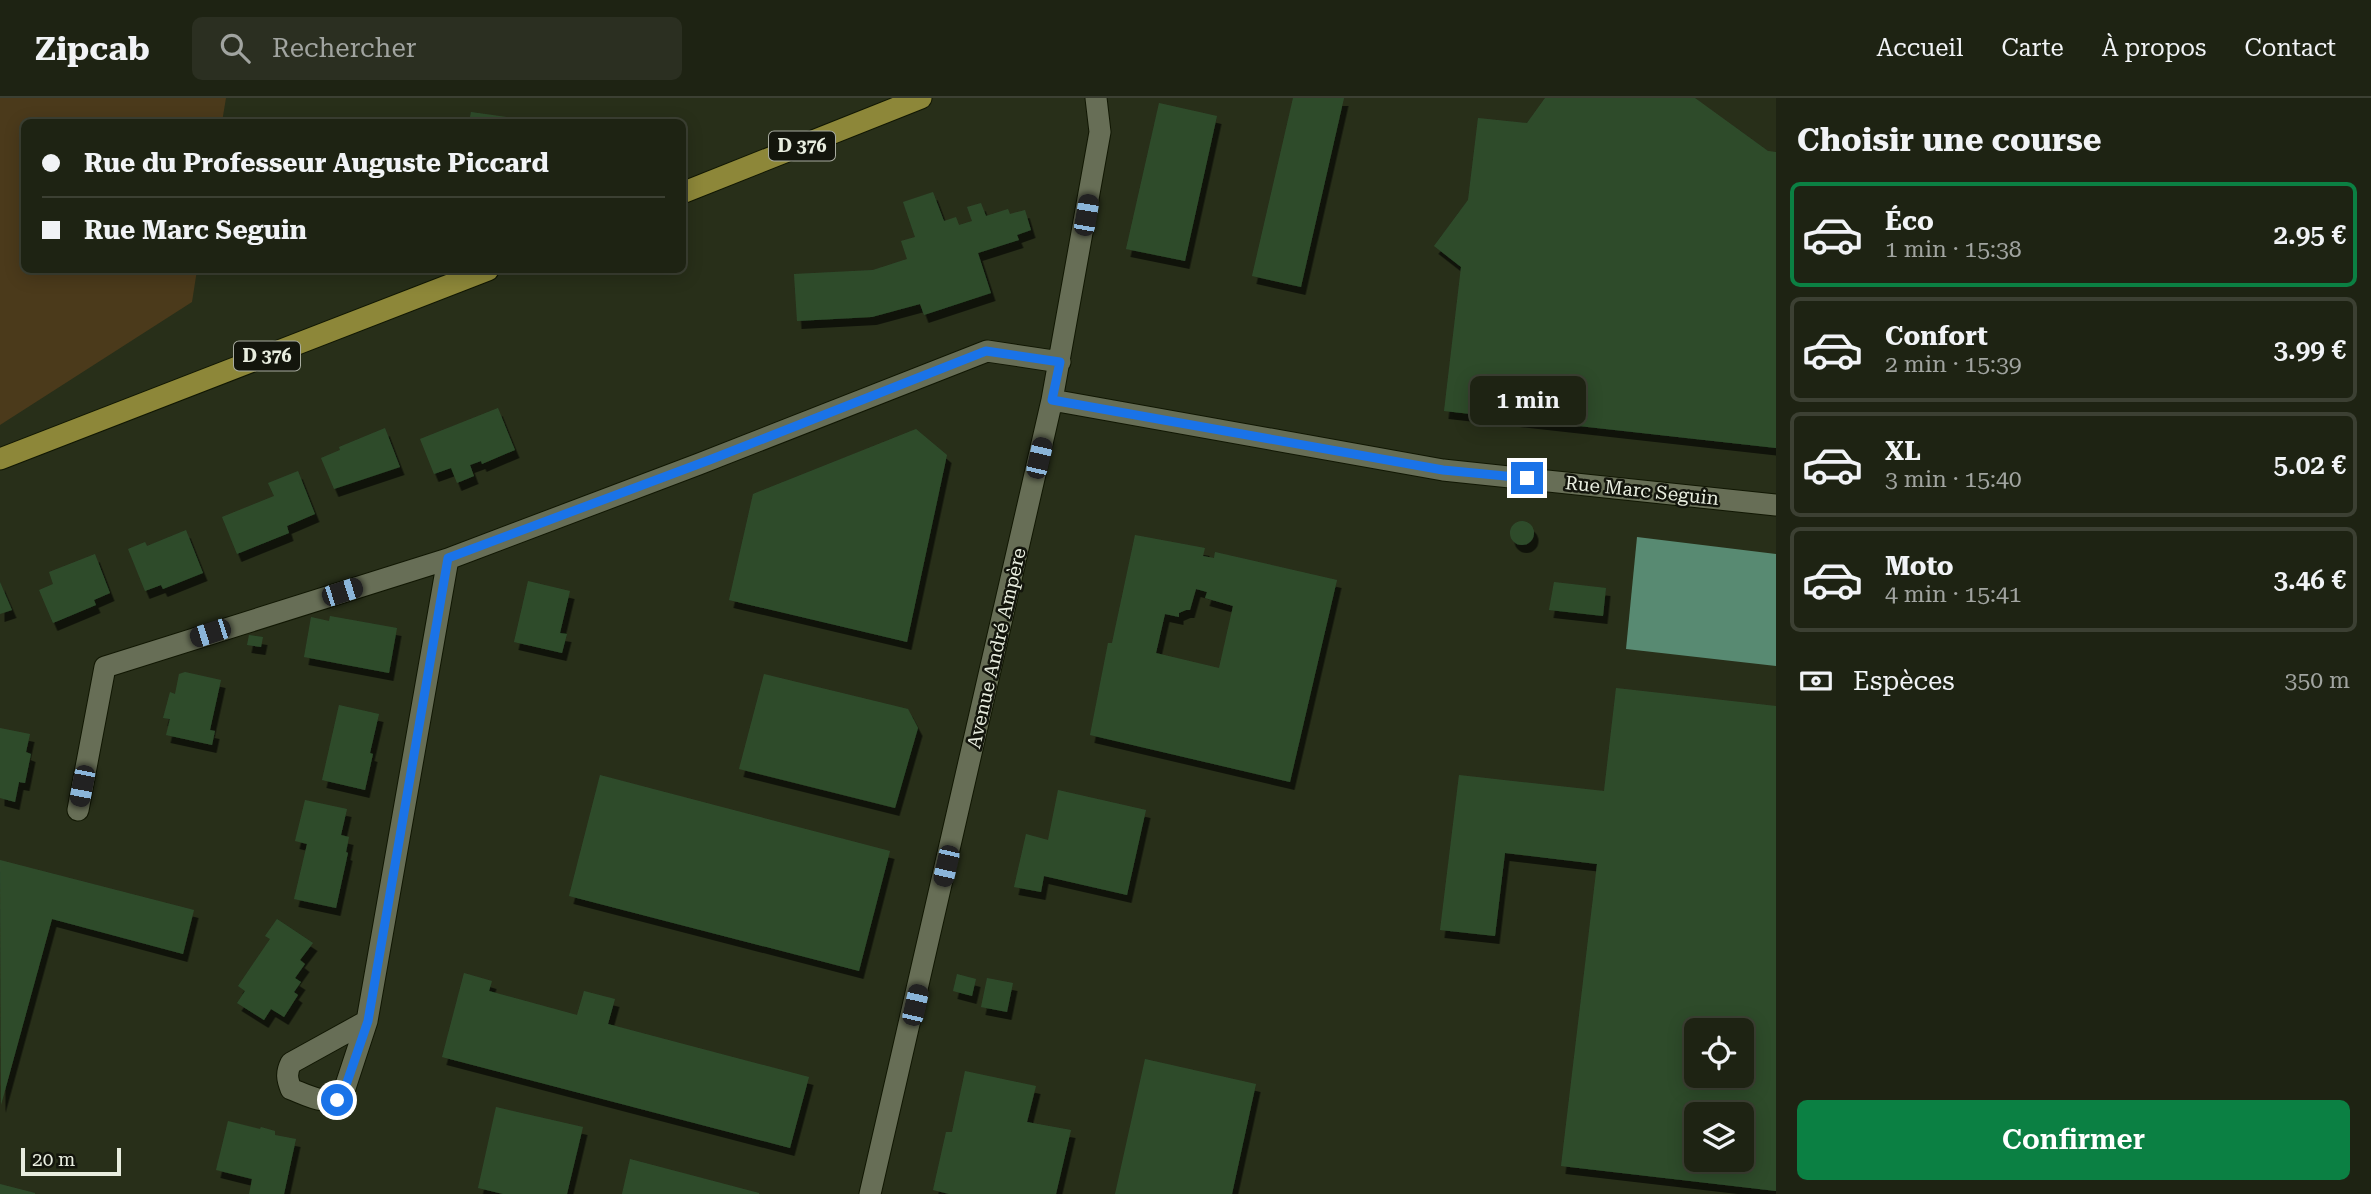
<!DOCTYPE html>
<html lang="fr">
<meta charset="utf-8">
<style>
:root{--surface:#1e2313;--page:#2b2f21;--text:#f1f3f6;--muted:#a1a4a0;--line:#3c4033;--accent:#0b8043}
body{margin:0;font-family:"Roboto Serif",serif;background:var(--page);color:var(--text);height:100vh;display:flex;flex-direction:column;font-size:26px;white-space:nowrap}
*{box-sizing:border-box;margin:0}
p{font-size:23px;color:var(--muted)}
.icon{flex:none;width:38px;height:38px;fill:none;stroke:currentColor;stroke-width:2;stroke-linecap:round;stroke-linejoin:round}
.map{position:relative;flex:1;overflow:hidden}
.drawer{display:flex;flex-direction:column;background:var(--surface);width:595px}
.drawer>*{flex:none}
.banner{position:absolute;left:21px;top:21px;width:665px;height:154px;border-radius:10px;box-shadow:0 4px 18px #0003,0 0 0 2px var(--line);display:grid;align-content:center;height:154px;padding:0 21px;background:var(--surface)}
.fabs{position:absolute;left:1684px;top:920px;display:grid;gap:14px}
.fabs a{display:grid;place-items:center;width:70px;height:70px;border-radius:10px;background:var(--surface);box-shadow:0 4px 18px #0003,0 0 0 2px var(--line);font-size:35px}
.scale{position:absolute;left:21px;bottom:18px;width:100px;box-sizing:border-box;padding-left:7px;border:4px solid #e8eddf;border-top:0;font-size:19px;line-height:24px;white-space:nowrap;color:#e8eddf;-webkit-text-stroke:5px #13150c;paint-order:stroke}
.end{position:absolute;width:32px;height:32px;margin:-16px;border:9px solid #1a73e8;background:#fff;box-shadow:0 0 0 4px #fff}
.from{border-radius:50%}
.bubble{position:absolute;height:49px;border-radius:10px;background:var(--surface);box-shadow:0 4px 18px #0003,0 0 0 2px var(--line);font-size:23px;font-weight:600;line-height:49px;text-align:center}
.car{position:absolute;width:21px;height:42px;margin:-21px -10px;border-radius:9px;box-shadow:0 0 5px 2px #0007;background:linear-gradient(#222 24%,#8ab4d8 0 40%,#222 0 76%,#8ab4d8 0 86%,#222 0)}
.banner b{display:flex;align-items:center;gap:24px;height:66px;font-size:26px}
.banner b+b{border-top:2px solid var(--line)}
.banner i{width:18px;height:18px;background:var(--text)}
ul{padding:0;list-style:none}
li{display:flex;align-items:center;gap:21px;height:105px;margin:0 14px 10px;padding:0 7px;border:4px solid var(--line);border-radius:10px}
li div{flex:1}
li b{display:block;font-size:26px}
li em{font-style:normal;font-weight:600}
li.active{border-color:var(--accent)}
li>.icon{width:63px;height:63px;stroke-width:1.5}
h2{padding:0 21px;font-size:32px;line-height:84px}
.pay{display:flex;align-items:center;gap:18px;height:77px;padding:0 21px;font-size:26px}
.pay p{margin-inline-start:auto}
.button{display:flex;gap:14px;margin-top:auto;padding:14px 21px}
.button a{flex:1;height:80px;border-radius:10px;background:var(--accent);color:#fff;font-size:28px;font-weight:600;line-height:80px;text-align:center}
header{display:flex;align-items:center;gap:42px;box-sizing:border-box;height:98px;padding:0 35px;background:var(--surface);border-bottom:2px solid var(--line)}
header strong{font-size:33px}
nav{display:flex;gap:38px;margin-inline-start:auto;font-size:24px}
.search{width:490px;height:63px;background:var(--page);display:flex;align-items:center;gap:18px;box-sizing:border-box;padding:0 24px;border-radius:10px;color:var(--muted);font-size:26px}
main{display:flex;flex:1;min-height:0}
.map>svg:first-child{display:block}
.green{fill:#4b3a1b}
.water{fill:#588a72}
.building{fill:#2e4c2c;fill-rule:evenodd;filter:url(#shadow)}
.lines{fill:none;stroke-linecap:round;stroke-linejoin:round}
.minor-casing{stroke:#111703;stroke-width:23}
.major-casing{stroke:#111703;stroke-width:23}
.minor{stroke:#676e56;stroke-width:21}
.major{stroke:#8d8739;stroke-width:21}
.route{stroke:#1a73e8;stroke-width:9}
.labels{text-anchor:middle;stroke-width:5;stroke-linejoin:round;paint-order:stroke}
.shield{fill:#13150c;stroke:#a8aca0;stroke-width:2}
.shield-label{font-size:18px;font-weight:bold;fill:#e8eddf}
.street-label{font-size:19px;fill:#e8eddf;stroke:#13150c}
</style>
<header>
<strong>Zipcab</strong>
<div class="search"><svg class="icon" aria-label="search" viewBox="0 0 24 24"><circle cx="10" cy="10" r="6"/><path d="M15 15l6 6"/></svg>Rechercher</div>
<nav><a>Accueil</a><a>Carte</a><a>À propos</a><a>Contact</a></nav>
</header>
<main>
<div class="map">
<svg width="1776" height="1096" viewBox="0 0 1776 1096">
<defs>
<filter id="shadow"><feDropShadow dx="4.5" dy="8" stdDeviation="0" flood-color="#0009"/></filter>
</defs>
<rect width="100%" height="100%" fill="#282f19"/>
<path class="green" d="M0 0H226L222 24H24V172H197L192 204 0 327Z"/>
<path class="water" d="M1637 439 1776 456V568L1626 551Z"/>
<path class="building" d="M1293 0H1344L1301 189 1252 178Z
M1545 0H1695L1768 53 1776 54V350L1444 313 1461 169 1434 148 1468 102 1478 20 1527 25Z
M1159 5 1217 18 1185 163 1126 151Z
M471 14 513 20V24H469Z
M933 94 944 123 956 119 959 127 972 123 967 109 981 105 986 118 1008 111 1010 116 1025 112 1031 132 1017 137 1019 142 978 155 991 195 924 217 920 206 872 219 797 223 794 176 873 172 907 161 901 143 915 139 903 104Z
M498 310 515 352 482 366 481 363 470 367 474 378 457 385 451 370 434 376 420 341Z
M385 330 400 369 334 391 321 360 340 352 339 349Z
M916 331 947 357 907 544 729 502 753 396Z
M298 373 315 416 287 428 289 435 237 456 222 419 274 398 268 385Z
M1510 435a12 12 0 1 1 24 0a12 12 0 1 1-24 0Z
M186 432 203 475 163 491 161 487 145 493 128 451 145 444 147 448Z
M1135 437 1205 450 1203 458 1214 460 1215 454 1337 482 1290 684 1090 637 1108 545H1112ZM1196 491 1207 494 1205 500 1233 508 1219 570 1156 555 1165 516 1179 519V515L1186 512H1190Z
M95 456 110 495 94 502 96 507 53 525 39 492 53 486 49 474Z
M528 483 570 493 560 535 567 536 562 555 514 544Z
M0 484 12 512 0 516Z
M1554 484 1606 490 1603 518 1549 512Z
M330 518 397 530 389 575 304 559 311 519 329 523Z
M249 537 263 539 261 549 247 547Z
M185 574 221 582 210 632 215 633 212 647 166 637 170 621 163 620 170 594 175 596 179 576Z
M764 576 908 611 918 630 895 710 739 671Z
M1616 590 1776 608V1093L1561 1068 1597 766 1505 755 1495 838 1440 832 1459 677 1604 693ZM1696 933H1741V978H1696ZM1696 1017H1741V1062H1696Z
M339 607 379 616 370 655 373 656 365 692 322 682Z
M0 630 30 636 26 654 31 656 25 685 19 684 15 704 0 700Z
M600 677 890 753 859 873 569 798Z
M1058 692 1146 712 1127 797 1044 778 1041 794 1014 789 1026 736 1048 742Z
M305 702 347 711 341 737 349 739 346 754 348 755 336 810 294 801 307 746 295 743Z
M0 762 194 812 183 856 52 821 1 1007Z
M277 821 313 845 300 862 305 866 295 880 301 884 294 894 298 897 284 919 271 911 264 922 237 905 245 893 238 888 270 841 265 838Z
M464 875 492 883 489 893 577 917 584 893 615 901 608 926 809 979 790 1050 442 959Z
M957 876 976 881 972 898 953 893Z
M987 880 1013 885 1007 914 981 909Z
M1145 961 1256 986 1232 1096H1115Z
M965 973 1036 988 1027 1024 1071 1032 1056 1096H949L933 1092 946 1034H952Z
M496 1009 583 1029 567 1096H503L478 1090Z
M228 1023 260 1031 261 1029 275 1033V1037L296 1041 284 1096H249L252 1081 216 1072Z
M630 1061 759 1095V1096H622Z
M0 1086 35 1095V1096H0Z"/>
<g class="lines">
<defs>
<path id="minor" d="M1052 302 1443 372 1776 407
M78 712 105 569 448 461
M367 923 343 996C328 1010 307 997 291 991 287 981 286 975 291 965L367 923 448 461 699 366 987 253 1060 264
M870 1096 1052 302 1100 34 1096 0"/>
<path id="major" d="M682 95 921 0
M0 361 488 172"/>
</defs>
<use href="#minor" class="minor-casing"/>
<use href="#major" class="major-casing"/>
<use href="#minor" class="minor"/>
<use href="#major" class="major"/>
</g>
<g class="lines">
<path class="route" d="M337 1002 343 996 368 923 448 460 712 361 986 253 1060 264 1052 302 1443 372 1527 380"/>
</g>
<g class="labels">
<g class="shield">
<rect x="769" y="33.5" width="66" height="29" rx="5"/>
<rect x="234" y="243.5" width="66" height="29" rx="5"/>
</g>
<g class="shield-label">
<text x="802" y="54">D 376</text>
<text x="267" y="264">D 376</text>
</g>
<g class="street-label">
<text transform="translate(1642 392) rotate(6)" y="7">Rue Marc Seguin</text>
<text transform="translate(996 550) rotate(-77)" y="7">Avenue André Ampère</text>
</g>
</g>
</svg>
<div class="fabs">
<a><svg class="icon" aria-label="locate" viewBox="0 0 24 24"><circle cx="12" cy="12" r="6"/><path d="M12 2v4M12 18v4M2 12h4M18 12h4"/></svg></a>
<a><svg class="icon" aria-label="layers" viewBox="0 0 24 24"><path d="M12 4l9 5-9 5-9-5zM3 14l9 5 9-5"/></svg></a>
</div>
<div class="scale">20 m</div>
<i class="end from" style="left:337px;top:1002px"></i>
<i class="end" style="left:1527px;top:380px"></i>
<div class="bubble" style="left:1470px;top:278px;width:116px">1 min</div>
<i class="car" style="left:1086px;top:117px;rotate:10deg"></i>
<i class="car" style="left:1039px;top:360px;rotate:13deg"></i>
<i class="car" style="left:342px;top:494px;rotate:72deg"></i>
<i class="car" style="left:210px;top:535px;rotate:252deg"></i>
<i class="car" style="left:82px;top:688px;rotate:191deg"></i>
<i class="car" style="left:946px;top:768px;rotate:193deg"></i>
<i class="car" style="left:915px;top:907px;rotate:13deg"></i>
<div class="banner">
<b><i class="from"></i>Rue du Professeur Auguste Piccard</b>
<b><i></i>Rue Marc Seguin</b>
</div>
</div>
<section class="drawer">
<h2>Choisir une course</h2>
<ul>
<li class="active"><svg class="icon" aria-label="car" viewBox="0 0 24 24"><path d="M5 17H2v-5l4-1 3-4h7l3 4 3 1v5h-3M9 17h6M6 11h13"/><circle cx="7" cy="17" r="2"/><circle cx="17" cy="17" r="2"/></svg><div><b>Éco</b><p>1 min · 15:38</p></div><em>2.95 €</em></li>
<li><svg class="icon" aria-label="car" viewBox="0 0 24 24"><path d="M5 17H2v-5l4-1 3-4h7l3 4 3 1v5h-3M9 17h6M6 11h13"/><circle cx="7" cy="17" r="2"/><circle cx="17" cy="17" r="2"/></svg><div><b>Confort</b><p>2 min · 15:39</p></div><em>3.99 €</em></li>
<li><svg class="icon" aria-label="car" viewBox="0 0 24 24"><path d="M5 17H2v-5l4-1 3-4h7l3 4 3 1v5h-3M9 17h6M6 11h13"/><circle cx="7" cy="17" r="2"/><circle cx="17" cy="17" r="2"/></svg><div><b>XL</b><p>3 min · 15:40</p></div><em>5.02 €</em></li>
<li><svg class="icon" aria-label="car" viewBox="0 0 24 24"><path d="M5 17H2v-5l4-1 3-4h7l3 4 3 1v5h-3M9 17h6M6 11h13"/><circle cx="7" cy="17" r="2"/><circle cx="17" cy="17" r="2"/></svg><div><b>Moto</b><p>4 min · 15:41</p></div><em>3.46 €</em></li>
</ul>
<div class="pay"><svg class="icon" aria-label="cash" viewBox="0 0 24 24"><path d="M3 7h18v10H3z"/><circle cx="12" cy="12" r="2"/></svg>Espèces<p>350 m</p></div>
<div class="button"><a>Confirmer</a></div>
</section>
</main>
